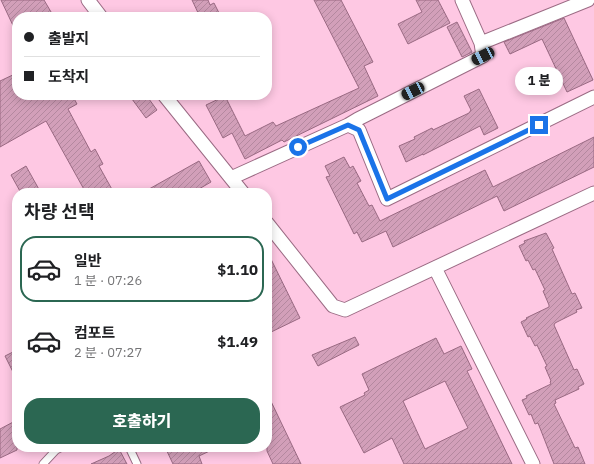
<!DOCTYPE html>
<html lang="ko">
<meta charset="utf-8">
<style>
:root{--surface:#fff;--page:#f2f2f2;--text:#202124;--muted:#757577;--line:#e0e0e0;--accent:#2b6752}
body{margin:0;font-family:"IBM Plex Sans","Noto Sans KR",sans-serif;background:var(--page);color:var(--text);height:100vh;display:flex;flex-direction:column;font-size:15px;white-space:nowrap}
*{box-sizing:border-box;margin:0}
p{font-size:13px;color:var(--muted)}
.icon{flex:none;width:22px;height:22px;fill:none;stroke:currentColor;stroke-width:2;stroke-linecap:round;stroke-linejoin:round}
.map{position:relative;flex:1;overflow:hidden}
.sheet{position:absolute;left:12px;top:188px;width:260px;height:264px;display:flex;flex-direction:column;background:var(--surface);border-radius:16px;box-shadow:0 2px 10px #0003}
.sheet>*{flex:none}
.top-card{position:absolute;left:12px;top:12px;width:260px;height:88px;border-radius:16px;box-shadow:0 2px 10px #0003;display:grid;align-content:center;height:88px;padding:0 12px;background:var(--surface)}
.end{position:absolute;width:18px;height:18px;margin:-9px;border:5px solid #1a73e8;background:#fff;box-shadow:0 0 0 2px #fff}
.from{border-radius:50%}
.bubble{position:absolute;height:28px;border-radius:14px;background:var(--surface);box-shadow:0 2px 10px #0003;font-size:13px;font-weight:800;line-height:28px;text-align:center}
.car{position:absolute;width:12px;height:24px;margin:-12px -6px;border-radius:5px;box-shadow:0 0 3px 1px #0007;background:linear-gradient(#222 24%,#8ab4d8 0 40%,#222 0 76%,#8ab4d8 0 86%,#222 0)}
.top-card b{display:flex;align-items:center;gap:14px;height:38px;font-size:15px}
.top-card b+b{border-top:1px solid var(--line)}
.top-card i{width:10px;height:10px;background:var(--text)}
ul{padding:0;list-style:none}
li{display:flex;align-items:center;gap:12px;height:66px;margin:0 8px 6px;padding:0 4px;border:2px solid transparent;border-radius:16px}
li div{flex:1}
li b{display:block;font-size:15px}
li em{font-style:normal;font-weight:800}
li.selected{border-color:var(--accent)}
li>.icon{width:36px;height:36px;stroke-width:1.5}
h2{padding:0 12px;font-size:18px;line-height:48px}
.action{display:flex;gap:8px;margin-top:auto;padding:8px 12px}
.action a{flex:1;height:46px;border-radius:16px;background:var(--accent);color:#fff;font-size:16px;font-weight:800;line-height:46px;text-align:center}
.map>svg:first-child{display:block}
.building{fill:url(#building-hatch);stroke:#996982;fill-rule:evenodd}
.lines{fill:none;stroke-linecap:round;stroke-linejoin:round}
.lane-casing{stroke:#9b6b84;stroke-width:9}
.street-casing{stroke:#9b6b84;stroke-width:15}
.lane{stroke:#fff;stroke-width:7}
.street{stroke:#fff;stroke-width:13}
.route{stroke:#1a73e8;stroke-width:5}
</style>
<div class="map">
<svg width="594" height="464" viewBox="0 0 594 464">
<defs>
<pattern id="building-hatch" width="6" height="6" patternUnits="userSpaceOnUse"><rect width="6" height="6" fill="#d29fb9"/><path d="M-1 1l2-2M0 6l6-6M5 7l2-2" fill="none" stroke="#b4889f"/></pattern>
</defs>
<rect width="100%" height="100%" fill="#fec8e3"/>
<path class="building" d="M1 0H44L54 17H17V34Z
M192 0H208L210 5 214 3 221 17H200Z
M314 0H341L373 62 364 66 378 96 284 142 282 140 245 159 232 133 223 138 206 105 225 96 245 136 273 122 276 126 359 88Z
M416 0H438L450 23 408 44 398 24 422 12Z
M564 18 593 80 567 92 542 39 510 54 504 42Z
M457 22 472 52 462 57 447 27Z
M17 73V95H72L77 104 68 109 91 152 95 149 103 164 99 166 114 193H86L46 121 0 147V81Z
M479 89 498 128 484 135 480 126 423 155V154L406 162 399 146 415 139 414 137 432 128 433 130 469 113 471 110 464 96Z
M129 95H146L157 110 146 118Z
M594 137V167L504 211 497 196 393 247 386 231 362 242 357 232 354 234 326 177 330 176 325 166 344 157 350 168 353 166 361 181 357 183 369 206 372 205 380 221 485 170 493 187Z
M199 161 211 182 192 193H142Z
M26 166 41 193H21L11 175Z
M546 233 554 248 552 249 572 294 575 293 582 308 576 310 577 312 555 323 554 325 574 370 577 369 584 384 578 387 579 389 555 400 556 403 554 404 575 448 578 447 585 464H554L538 423 535 424 531 414 529 415 522 400 527 398 526 396 551 384 550 382 551 381 545 367 547 366 537 345 535 346 530 336 528 337 521 322 527 319 526 318 549 307V305L543 291 545 290 535 269 533 270 528 260 526 261 519 246 525 243 524 241Z
M267 251 300 318 267 334Z
M355 337 359 345 318 366 312 355Z
M436 338 444 354 461 346 472 369 467 371 512 464H404L392 438 364 453 340 407 365 395 364 393 369 390 362 374ZM445 381 468 428 425 449 403 401Z
M17 350V380L5 356Z
M267 393 301 464H273L267 451Z
M17 420V450L0 458V429Z
M165 447H218L199 456 202 464H173Z
M119 449 127 464H91L109 456Z"/>
<g class="lines">
<defs>
<path id="lane" d="M129 447 137 464
M43 464 56 450 62 447"/>
<path id="street" d="M88 0 101 17
M481 43 588 0
M164 95 243 193
M348 125 359 130 387 199 594 97
M231 178 348 125 358 119 483 56 481 43 462 0
M267 223 333 306 345 310 594 193
M435 268 533 464"/>
</defs>
<use href="#lane" class="lane-casing"/>
<use href="#street" class="street-casing"/>
<use href="#lane" class="lane"/>
<use href="#street" class="street"/>
</g>
<g class="lines">
<path class="route" d="M298 147 348 125 359 130 387 199 539 125"/>
</g>
</svg>
<i class="end from" style="left:298px;top:147px"></i>
<i class="end" style="left:539px;top:125px"></i>
<div class="bubble" style="left:515px;top:67px;width:48px">1 분</div>
<i class="car" style="left:483px;top:56px;rotate:243deg"></i>
<i class="car" style="left:413px;top:91px;rotate:243deg"></i>
<div class="top-card">
<b><i class="from"></i>출발지</b>
<b><i></i>도착지</b>
</div>
<section class="sheet">
<h2>차량 선택</h2>
<ul>
<li class="selected"><svg class="icon" aria-label="car" viewBox="0 0 24 24"><path d="M5 17H2v-5l4-1 3-4h7l3 4 3 1v5h-3M9 17h6M6 11h13"/><circle cx="7" cy="17" r="2"/><circle cx="17" cy="17" r="2"/></svg><div><b>일반</b><p>1 분 · 07:26</p></div><em>$1.10</em></li>
<li><svg class="icon" aria-label="car" viewBox="0 0 24 24"><path d="M5 17H2v-5l4-1 3-4h7l3 4 3 1v5h-3M9 17h6M6 11h13"/><circle cx="7" cy="17" r="2"/><circle cx="17" cy="17" r="2"/></svg><div><b>컴포트</b><p>2 분 · 07:27</p></div><em>$1.49</em></li>
</ul>
<div class="action"><a>호출하기</a></div>
</section>
</div>
